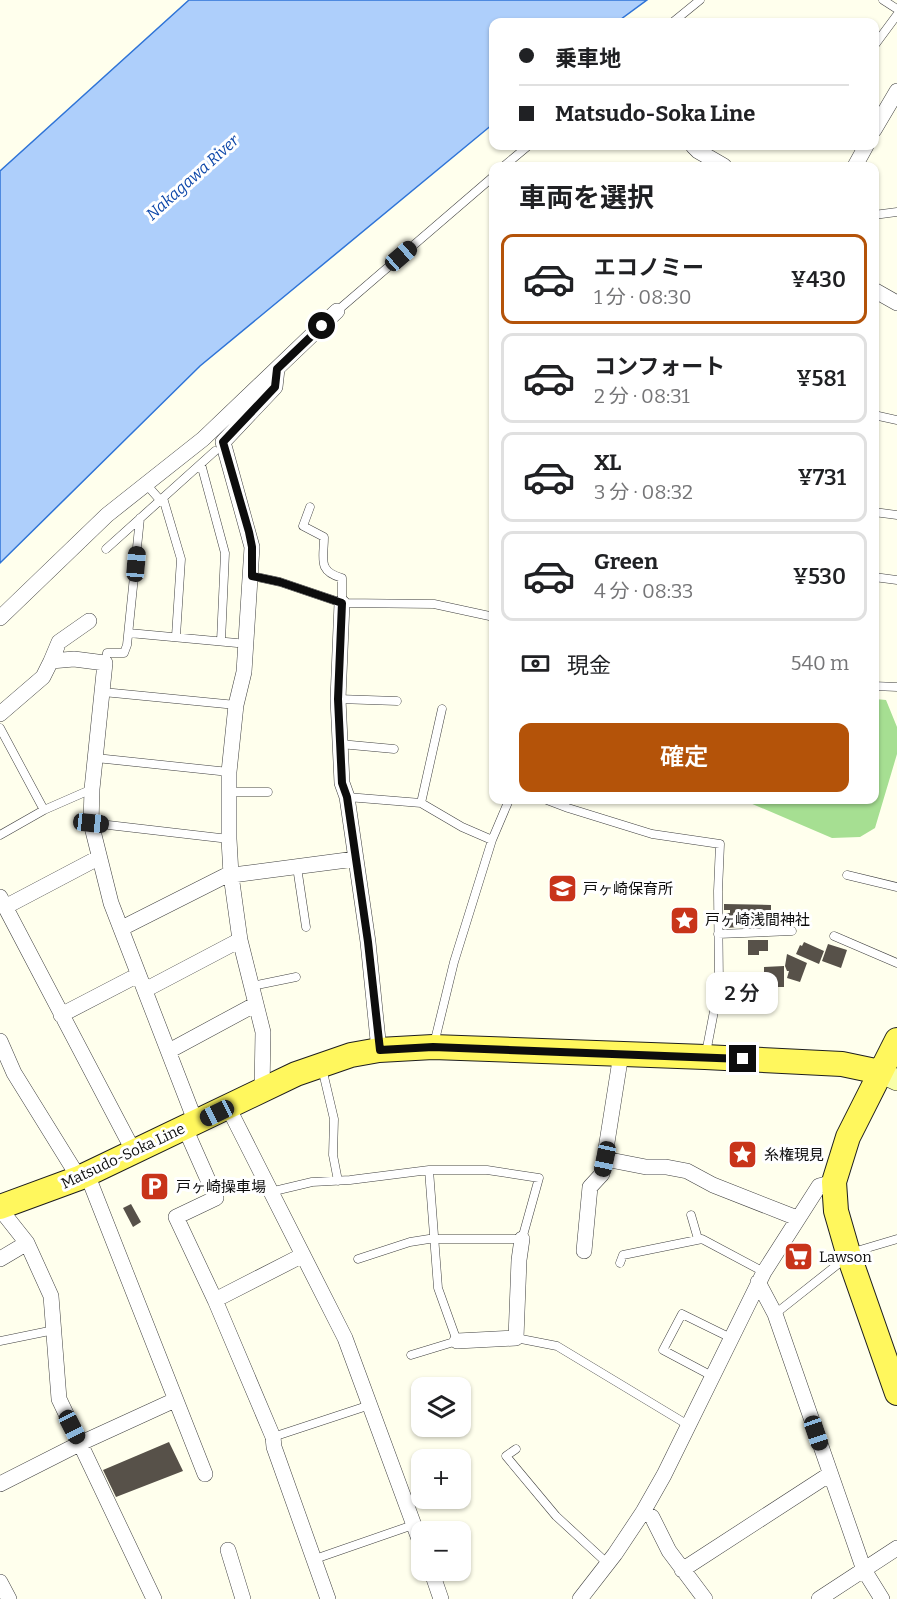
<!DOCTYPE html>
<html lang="ja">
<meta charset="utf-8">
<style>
:root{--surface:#fff;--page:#f2f2f2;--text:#202124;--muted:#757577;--line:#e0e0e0;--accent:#b45309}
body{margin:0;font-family:Bitter,"Noto Sans JP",serif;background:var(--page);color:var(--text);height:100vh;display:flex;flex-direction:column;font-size:22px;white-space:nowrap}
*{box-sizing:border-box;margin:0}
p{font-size:20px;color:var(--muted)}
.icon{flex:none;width:33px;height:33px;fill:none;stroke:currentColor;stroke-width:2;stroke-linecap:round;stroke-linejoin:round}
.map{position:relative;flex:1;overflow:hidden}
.sheet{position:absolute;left:489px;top:162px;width:390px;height:642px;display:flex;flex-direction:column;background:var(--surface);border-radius:12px;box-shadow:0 2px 4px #0004}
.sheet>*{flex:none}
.banner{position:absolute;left:489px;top:18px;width:390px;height:132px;border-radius:12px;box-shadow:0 2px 4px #0004;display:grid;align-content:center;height:132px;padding:0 30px;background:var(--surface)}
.controls{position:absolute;left:411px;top:1377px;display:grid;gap:12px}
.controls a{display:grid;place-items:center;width:60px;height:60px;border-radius:12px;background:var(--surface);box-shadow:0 2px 4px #0004;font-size:30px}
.end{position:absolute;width:27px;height:27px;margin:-14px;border:8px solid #0d0d0d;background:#fff;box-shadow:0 0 0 3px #fff}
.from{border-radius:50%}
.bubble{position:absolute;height:42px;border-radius:12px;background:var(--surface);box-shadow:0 2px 4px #0004;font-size:20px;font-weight:600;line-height:42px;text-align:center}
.car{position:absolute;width:18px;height:36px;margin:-18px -9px;border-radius:8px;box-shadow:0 0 4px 2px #0007;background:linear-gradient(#222 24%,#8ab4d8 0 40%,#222 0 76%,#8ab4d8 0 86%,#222 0)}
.banner b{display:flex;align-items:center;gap:21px;height:57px;font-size:22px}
.banner b+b{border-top:2px solid var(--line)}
.banner i{width:15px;height:15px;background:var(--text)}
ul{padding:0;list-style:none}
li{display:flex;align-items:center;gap:18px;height:90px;margin:0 12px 9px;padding:0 18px;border:3px solid var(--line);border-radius:12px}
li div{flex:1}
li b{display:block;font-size:22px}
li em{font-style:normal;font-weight:600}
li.current{border-color:var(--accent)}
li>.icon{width:54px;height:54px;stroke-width:1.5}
h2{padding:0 30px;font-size:27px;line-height:72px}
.pay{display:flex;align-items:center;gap:15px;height:66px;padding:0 30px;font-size:22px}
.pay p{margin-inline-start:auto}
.primary-button{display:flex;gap:12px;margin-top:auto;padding:12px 30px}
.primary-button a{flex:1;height:69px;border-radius:12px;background:var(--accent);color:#fff;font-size:24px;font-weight:600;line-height:69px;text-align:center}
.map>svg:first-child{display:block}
.forest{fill:#a6df92}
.water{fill:#aecffb;stroke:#2f74d7;stroke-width:1.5}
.building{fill:#575149}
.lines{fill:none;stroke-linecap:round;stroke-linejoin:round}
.lane-casing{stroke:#404040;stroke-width:9}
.street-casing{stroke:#404040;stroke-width:16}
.secondary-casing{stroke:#2f2f2f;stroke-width:22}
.primary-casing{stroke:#1e1e1e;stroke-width:26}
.lane{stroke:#fff;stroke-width:8}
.street{stroke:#fff;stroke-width:15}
.secondary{stroke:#f8ffa8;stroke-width:21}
.primary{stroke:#fff75d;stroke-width:24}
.route{stroke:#0d0d0d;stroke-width:8}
.labels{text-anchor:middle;stroke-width:6;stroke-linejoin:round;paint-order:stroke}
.poi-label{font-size:15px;fill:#0d0d0d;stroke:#fff;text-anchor:start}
.street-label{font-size:15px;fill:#0d0d0d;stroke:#fff}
.water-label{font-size:16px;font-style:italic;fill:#0d47a9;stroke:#fff}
</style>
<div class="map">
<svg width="897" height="1599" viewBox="0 0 897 1599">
<rect width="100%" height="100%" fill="#ffffed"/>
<path class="forest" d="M875 699 886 700 897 727V754L875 828 860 837 832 838 743 800H874Z"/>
<path class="water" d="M189 0H647L617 22H494L493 124 200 366 0 563V171Z"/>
<path class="building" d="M724 904 771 905V914H768V918H765V925L726 928 728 920H725V913H730V910H724Z
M748 940H768V951H759V955H748Z
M804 942 824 951 819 964 796 954 800 945 802 946Z
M828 944 847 950 841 968 822 961Z
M787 954 807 963 800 982 787 978 789 971H787L785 966Z
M784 966V987H764V967Z
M131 1204 141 1222 133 1227 123 1208Z
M169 1442 183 1471 116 1497 103 1470Z"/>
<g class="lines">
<defs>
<path id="lane" d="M883 0 897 9
M673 22 700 0
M874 46 897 15
M504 166 528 146
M874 215 897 212
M337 311 494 176
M874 415 897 420
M201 464 225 553 221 641
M146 484 160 500
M163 498 181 559 176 636
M310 507 303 526 324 537C324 559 317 571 342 578V603
M874 512 897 515
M106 549 215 451
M252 576 280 582 342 603 434 604 494 617
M874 577 897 580
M129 633 237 643
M105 663 107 653H124L127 645 140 518
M874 686 897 687
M103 692 236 705
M338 699 397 701
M0 728 44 810
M340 744 394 749
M96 758 229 772
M230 792H268
M347 797 421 803 462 827 492 840
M547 800 568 808 652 834 720 844 718 891 719 985 706 1053
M421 803 442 709
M91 823 229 839
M0 835 44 810 92 789
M297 867 306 927
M847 875 897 887
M718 934 792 931
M834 936 897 963
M252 986 296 977
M434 1044 454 962 492 840 509 800
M322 1068 334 1119 333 1155 338 1181
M270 1192 312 1182 350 1180 429 1170H487L539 1178 522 1239H429L410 1242 358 1259
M691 1215 698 1239
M850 1253 897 1239
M620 1263 623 1255 702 1239 764 1272
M775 1314 847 1257
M516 1338 557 1346 688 1425
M0 1341 54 1330
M411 1355 457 1341 438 1288 429 1170
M712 1376 663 1350 682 1314 731 1338
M273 1437 370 1405
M516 1449 506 1456 556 1516 607 1563
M315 1559 413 1525"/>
<path id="street" d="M874 130 897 91
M693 146 698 151 724 166
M855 166 866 146
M874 290 897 303
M342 603 338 699 342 783 347 797 368 942 379 1050
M0 618 107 515 203 439 337 311
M51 661 59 642 89 621
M0 714 43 677 51 661 74 659 105 663 92 789 91 823 111 903 196 1123
M0 897 134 1152
M5 907 98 858
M122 928 225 876 355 859
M145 990 240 940
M61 1015 138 975
M0 1041 14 1073 79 1178
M169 1051 256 1004
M262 1090 263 1032 240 940 231 875 229 839V772L236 705 244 672 252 547 223 442 275 387 277 369
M228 1107 345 1338 422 1547
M185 1128 216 1198 176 1217 215 1300 273 1437 274 1447 328 1599
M605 1159 646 1167H666L687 1171 713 1185 797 1218
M87 1174 205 1474
M0 1209 27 1243 51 1296 59 1399 154 1599
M584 1251 590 1187 602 1174 621 1054
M0 1259 27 1243
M758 1282 775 1314 864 1570 882 1599
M215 1300 303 1255
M457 1341 516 1338 519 1260 522 1239
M0 1484 81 1443 175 1400
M643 1512 652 1517 669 1551 705 1599
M228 1550 243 1599
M431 1570 441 1599
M682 1570 830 1474
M0 1582 9 1599
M580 1599 615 1554 643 1512 664 1475 764 1272 819 1186 834 1182
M819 1599 897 1548"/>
<path id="secondary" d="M880 1072 897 1080"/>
<path id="primary" d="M897 1040 848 1137 834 1182 836 1211 849 1256 897 1393
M0 1207 79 1178 296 1074 351 1055 379 1050 433 1047 705 1057 842 1064 880 1072"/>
</defs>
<use href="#lane" class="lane-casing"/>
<use href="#street" class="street-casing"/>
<use href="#secondary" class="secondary-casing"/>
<use href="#primary" class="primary-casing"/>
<use href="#lane" class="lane"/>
<use href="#street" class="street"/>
<use href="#secondary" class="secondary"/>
<use href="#primary" class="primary"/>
</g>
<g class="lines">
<path class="route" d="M322 326 277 369 275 387 223 442 249 532 252 547V576L280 582 342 603 338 699 342 783 347 797 368 942 380 1050 433 1047 743 1059"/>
</g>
<defs>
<symbol id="school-square" viewBox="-11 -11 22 22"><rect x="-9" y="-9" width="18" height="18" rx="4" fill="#c8341a" stroke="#fff"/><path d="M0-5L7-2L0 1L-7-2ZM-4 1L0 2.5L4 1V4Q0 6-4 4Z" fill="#fff"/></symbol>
<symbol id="sight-square" viewBox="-11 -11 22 22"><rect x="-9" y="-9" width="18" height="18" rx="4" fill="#c8341a" stroke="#fff"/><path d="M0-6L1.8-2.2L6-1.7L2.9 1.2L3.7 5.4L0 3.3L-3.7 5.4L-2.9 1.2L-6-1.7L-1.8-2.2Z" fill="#fff"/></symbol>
<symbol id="parking-square" viewBox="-11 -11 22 22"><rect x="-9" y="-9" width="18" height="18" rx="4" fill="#c8341a" stroke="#fff"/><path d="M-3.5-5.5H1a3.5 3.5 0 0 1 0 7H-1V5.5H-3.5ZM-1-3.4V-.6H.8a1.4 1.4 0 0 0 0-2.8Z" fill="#fff"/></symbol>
<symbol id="supermarket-square" viewBox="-11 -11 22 22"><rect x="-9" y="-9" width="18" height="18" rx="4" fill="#c8341a" stroke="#fff"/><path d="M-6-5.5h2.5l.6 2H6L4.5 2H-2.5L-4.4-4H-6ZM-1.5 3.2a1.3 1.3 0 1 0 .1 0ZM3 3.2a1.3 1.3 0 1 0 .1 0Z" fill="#fff"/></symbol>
</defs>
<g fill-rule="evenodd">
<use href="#school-square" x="546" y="872" width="33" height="33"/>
<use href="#sight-square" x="668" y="904" width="33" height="33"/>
<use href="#sight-square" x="726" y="1138" width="33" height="33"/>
<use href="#parking-square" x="138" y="1170" width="33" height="33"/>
<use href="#supermarket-square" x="782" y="1240" width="33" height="33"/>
</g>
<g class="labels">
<g class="poi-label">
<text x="583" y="894">戸ヶ崎保育所</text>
<text x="705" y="925">戸ヶ崎浅間神社</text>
<text x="764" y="1160">糸権現見</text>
<text x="176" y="1192">戸ヶ崎操車場</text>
<text x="819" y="1262">Lawson</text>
</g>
<g class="street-label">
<text transform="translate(123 1156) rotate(-25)" y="5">Matsudo-Soka Line</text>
</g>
<g class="water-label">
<text transform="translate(192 177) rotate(-42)" y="6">Nakagawa River</text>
</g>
</g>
</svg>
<div class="controls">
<a><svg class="icon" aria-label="layers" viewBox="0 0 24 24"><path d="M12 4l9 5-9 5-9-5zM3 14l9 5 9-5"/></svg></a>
<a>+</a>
<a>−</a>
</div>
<i class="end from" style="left:322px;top:326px"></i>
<i class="end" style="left:743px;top:1059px"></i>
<div class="bubble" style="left:706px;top:972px;width:72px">2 分</div>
<i class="car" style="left:401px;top:256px;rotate:49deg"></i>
<i class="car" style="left:136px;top:564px;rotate:5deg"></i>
<i class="car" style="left:91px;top:823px;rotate:96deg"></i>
<i class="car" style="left:217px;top:1113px;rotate:244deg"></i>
<i class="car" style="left:605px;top:1159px;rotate:192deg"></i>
<i class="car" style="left:72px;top:1427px;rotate:153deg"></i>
<i class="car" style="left:816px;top:1433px;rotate:161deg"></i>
<div class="banner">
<b><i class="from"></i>乗車地</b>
<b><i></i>Matsudo-Soka Line</b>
</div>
<section class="sheet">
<h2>車両を選択</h2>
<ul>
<li class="current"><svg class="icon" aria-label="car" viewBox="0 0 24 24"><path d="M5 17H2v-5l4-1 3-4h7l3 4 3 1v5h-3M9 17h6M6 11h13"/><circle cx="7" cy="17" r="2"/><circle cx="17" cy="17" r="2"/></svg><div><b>エコノミー</b><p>1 分 · 08:30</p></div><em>¥430</em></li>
<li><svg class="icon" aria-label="car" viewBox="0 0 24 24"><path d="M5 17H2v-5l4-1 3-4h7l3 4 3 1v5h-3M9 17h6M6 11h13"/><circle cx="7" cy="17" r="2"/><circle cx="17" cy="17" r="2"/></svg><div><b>コンフォート</b><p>2 分 · 08:31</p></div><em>¥581</em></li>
<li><svg class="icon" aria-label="car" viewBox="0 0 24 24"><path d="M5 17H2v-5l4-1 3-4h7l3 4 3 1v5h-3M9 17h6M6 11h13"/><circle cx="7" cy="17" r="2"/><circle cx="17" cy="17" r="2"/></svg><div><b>XL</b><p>3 分 · 08:32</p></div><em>¥731</em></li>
<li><svg class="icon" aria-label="car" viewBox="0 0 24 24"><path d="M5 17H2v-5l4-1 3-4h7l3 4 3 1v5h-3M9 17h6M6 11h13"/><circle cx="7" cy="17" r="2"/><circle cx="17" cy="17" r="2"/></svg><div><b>Green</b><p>4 分 · 08:33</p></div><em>¥530</em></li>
</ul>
<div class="pay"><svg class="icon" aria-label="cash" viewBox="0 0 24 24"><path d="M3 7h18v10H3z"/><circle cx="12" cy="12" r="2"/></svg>現金<p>540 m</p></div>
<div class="primary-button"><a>確定</a></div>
</section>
</div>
